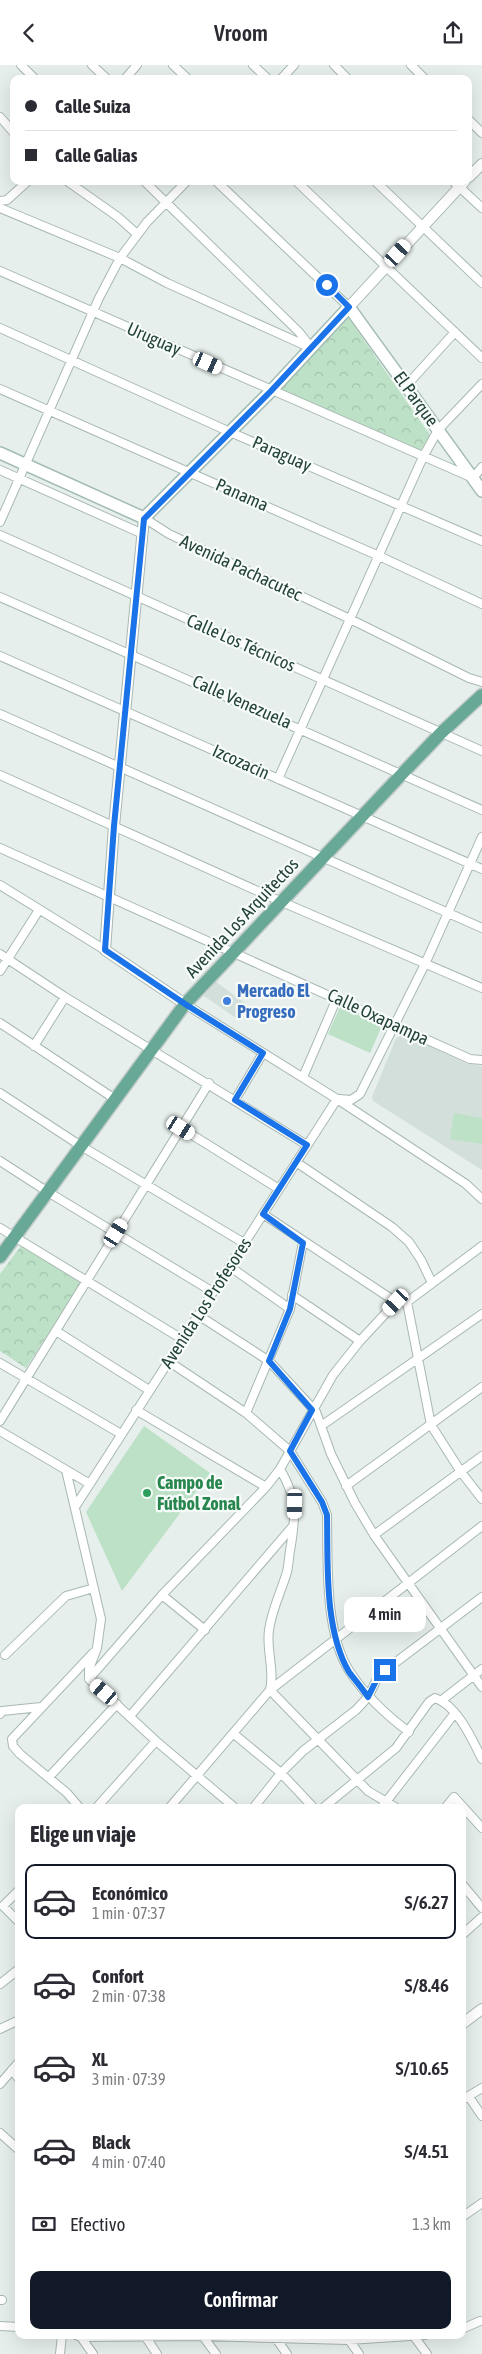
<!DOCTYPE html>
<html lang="es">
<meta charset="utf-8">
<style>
:root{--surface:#fff;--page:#f7f7f7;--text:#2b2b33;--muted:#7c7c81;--line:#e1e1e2;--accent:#111827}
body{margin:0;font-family:"Asap Condensed",sans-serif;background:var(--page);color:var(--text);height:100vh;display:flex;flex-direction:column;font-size:19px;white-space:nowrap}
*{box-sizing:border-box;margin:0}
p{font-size:16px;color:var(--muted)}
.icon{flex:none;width:28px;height:28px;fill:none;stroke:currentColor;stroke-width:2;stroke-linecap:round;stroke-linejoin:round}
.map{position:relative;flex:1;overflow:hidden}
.side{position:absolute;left:15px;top:1739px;width:451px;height:535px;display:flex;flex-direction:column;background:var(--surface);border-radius:10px;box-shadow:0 5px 20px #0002}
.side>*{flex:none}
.guide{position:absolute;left:10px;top:10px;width:462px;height:110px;border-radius:10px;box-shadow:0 5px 20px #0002;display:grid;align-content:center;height:110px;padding:0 15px;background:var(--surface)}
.end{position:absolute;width:22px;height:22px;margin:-11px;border:6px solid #1a73e8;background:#fff;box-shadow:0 0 0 2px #fff}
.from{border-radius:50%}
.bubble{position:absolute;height:35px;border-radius:10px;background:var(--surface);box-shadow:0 5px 20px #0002;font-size:16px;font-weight:600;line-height:35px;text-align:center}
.car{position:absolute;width:15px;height:30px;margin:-15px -8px;border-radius:6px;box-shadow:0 0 4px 1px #0007;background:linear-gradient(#fff 24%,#345 0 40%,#fff 0 76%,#345 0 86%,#fff 0)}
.guide b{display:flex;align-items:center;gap:18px;height:48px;font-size:19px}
.guide b+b{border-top:1px solid var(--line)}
.guide i{width:12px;height:12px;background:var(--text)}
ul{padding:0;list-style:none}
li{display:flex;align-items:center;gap:15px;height:75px;margin:0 10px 8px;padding:0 5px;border:2px solid transparent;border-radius:10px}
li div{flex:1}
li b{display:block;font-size:19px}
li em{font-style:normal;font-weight:600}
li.current{border-color:var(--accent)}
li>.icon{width:45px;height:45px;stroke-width:1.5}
h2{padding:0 15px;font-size:22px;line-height:60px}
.pay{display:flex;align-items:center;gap:12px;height:55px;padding:0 15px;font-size:19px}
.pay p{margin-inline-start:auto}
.action{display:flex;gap:10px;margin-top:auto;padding:10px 15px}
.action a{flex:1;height:58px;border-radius:10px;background:var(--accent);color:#fff;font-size:20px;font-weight:600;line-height:58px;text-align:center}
header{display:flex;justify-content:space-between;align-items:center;height:65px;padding:0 15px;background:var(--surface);font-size:22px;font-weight:600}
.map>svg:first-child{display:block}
.built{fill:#d3dfda}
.green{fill:#bde1c7}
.park{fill:url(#park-crowns)}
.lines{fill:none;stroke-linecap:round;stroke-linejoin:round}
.minor-casing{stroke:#a8b8b2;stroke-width:10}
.tertiary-casing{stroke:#a8b8b2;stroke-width:12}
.secondary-casing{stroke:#a3bcb3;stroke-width:14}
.primary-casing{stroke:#c1cac8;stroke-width:15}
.minor{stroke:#fff;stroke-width:8}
.tertiary{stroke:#fff;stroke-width:10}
.secondary{stroke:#fff;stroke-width:11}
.primary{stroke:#67a896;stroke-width:12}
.route{stroke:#1a73e8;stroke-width:6}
.shop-dot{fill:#3f7fe0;stroke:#f7fbf9;stroke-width:2}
.leisure-dot{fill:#2e9e5b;stroke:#f7fbf9;stroke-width:2}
.labels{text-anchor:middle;stroke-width:4.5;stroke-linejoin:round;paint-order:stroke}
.street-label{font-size:18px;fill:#23433a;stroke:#f7fbf9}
.shop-label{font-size:18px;font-weight:bold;fill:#366cbe;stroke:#f7fbf9;text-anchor:start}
.leisure-label{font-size:18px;font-weight:bold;fill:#27864d;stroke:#f7fbf9;text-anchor:start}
</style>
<header><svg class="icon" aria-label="back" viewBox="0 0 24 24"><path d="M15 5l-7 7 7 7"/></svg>Vroom<svg class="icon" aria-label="share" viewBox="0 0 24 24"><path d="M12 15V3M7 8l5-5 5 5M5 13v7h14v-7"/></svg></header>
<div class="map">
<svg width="482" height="2289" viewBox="0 0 482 2289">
<defs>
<pattern id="park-crowns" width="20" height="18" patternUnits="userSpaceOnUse" patternTransform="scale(1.25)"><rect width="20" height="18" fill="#bde1c7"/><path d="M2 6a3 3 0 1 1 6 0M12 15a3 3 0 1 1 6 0" fill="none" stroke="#a2c2ac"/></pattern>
</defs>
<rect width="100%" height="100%" fill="#e6efeb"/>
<path class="built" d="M215 916 246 939 239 955 204 931Z
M404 969 468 999 482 1001V1105L373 1036 372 1032 396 973Z"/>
<path class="green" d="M340 942 382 961 370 988 328 969Z
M454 1048 482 1053V1079L450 1074Z
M144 1361 210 1408 122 1526 86 1447Z"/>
<path class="park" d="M347 251 430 370 419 388 277 324Z
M21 1181 81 1218 26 1303 0 1286V1209Z"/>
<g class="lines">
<defs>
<path id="minor" d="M21 0 35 14
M92 0 107 14
M173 0 188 14
M253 0 268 14
M334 0 348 14
M411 0 425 14
M125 14 137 0
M281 14 294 0
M0 52 14 68
M469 55 482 68
M67 116 118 152 137 169
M144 116 299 267 310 281
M216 116 349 242
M296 116 482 293
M375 116 482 218
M453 116 482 143
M0 136 7 135 28 116
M0 143 120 193 167 218 311 283
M0 206 473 413 482 402
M0 263 230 367 482 476
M406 321 455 267
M0 324 379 491 482 539
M0 405 143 469
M144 453 169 469 350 554 469 613 482 617
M0 457 99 233 120 193 147 157 187 116
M0 470 482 686
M0 532 482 745
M0 591 482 804
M0 649 482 863
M0 710 282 837 482 923
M278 714 423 392 438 365 482 319
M0 783 470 994 482 995
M0 820 105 885
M0 889 65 932 307 1080
M0 906 39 845
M185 939 337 1034 466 1119 482 1134
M0 958 115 1034
M34 981 65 932
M303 1012 337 933
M0 1028 81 1081 244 1178
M339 1034 351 1035 360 1029 425 899 482 772
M235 1035 263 988
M181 1063 279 1124
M0 1096 48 1127 213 1227
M296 1097 392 1162 409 1177 421 1195 432 1218
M263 1149 396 1237H407L482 1181
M0 1163 182 1274
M229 1201 290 1244
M292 1230 360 1276
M407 1237 431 1360 461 1407 482 1434
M198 1250 269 1296 316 1347 331 1389 355 1438 374 1470 482 1622
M56 1266 149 1325
M168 1296 246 1348 290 1386 322 1437 327 1450C328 1496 324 1568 350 1607 366 1631 386 1650 409 1667
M0 1298 121 1369
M136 1345 266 1422
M246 1348 290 1244 303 1177
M0 1356 209 1018
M321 1361 482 1249
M0 1366 90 1419
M66 1405 101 1554 97 1583 89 1604V1614L156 1676 234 1742
M346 1421 482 1322
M75 1442 337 1034
M374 1470 482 1391
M162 1530 205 1565
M5 1590 66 1531 94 1523
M89 1614 162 1530 266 1422 280 1404
M270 1625C275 1605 266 1585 269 1565 272 1544 281 1527 287 1507 289 1498 289 1489 291 1480 296 1448 297 1433 280 1404L333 1310 360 1276 396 1237
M270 1625 368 1726 395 1742
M442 1635 482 1604
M0 1649 2 1646 41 1642
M130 1651 293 1461
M234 1669 281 1708 313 1742
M49 1712 117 1639
M79 1742 67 1728 20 1689 13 1681 12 1674 93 1588
M97 1742 156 1676
M170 1742 270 1625 482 1461
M254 1742 281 1708 303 1686 356 1645 368 1632 379 1610 482 1532
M324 1742 396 1683 429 1637 435 1633C457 1640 472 1674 482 1694
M382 1742 455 1648
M446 1742 454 1732 482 1763
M462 1819 482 1843
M19 1825 3 1841 19 1857
M462 1870 482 1852
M0 1919 19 1904
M0 1964 19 1955
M12 2005 19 2014
M0 2019 19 1997
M469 2032 482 2051
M462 2035 482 2023
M0 2068 19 2085
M462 2152 482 2138
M0 2235H2
M0 2261 19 2262
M462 2264 480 2256
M76 2270 81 2272 203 2271 349 2275 425 2270
M202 2270 216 2289
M413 2270 427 2289
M145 2271 157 2289
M81 2272 93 2289
M275 2272 287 2289
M347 2272 359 2289
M60 2289 62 2270"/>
<path id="tertiary" d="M469 112 482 99
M349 242 465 116
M144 453 114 761 105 885 185 939
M462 1959 482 1944"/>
<path id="secondary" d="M0 388 144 453 271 326 349 242 482 426"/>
<path id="primary" d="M0 1192 185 939 402 709 441 668 482 630"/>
</defs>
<use href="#minor" class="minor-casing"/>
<use href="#tertiary" class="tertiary-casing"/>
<use href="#secondary" class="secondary-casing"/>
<use href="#primary" class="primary-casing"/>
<use href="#minor" class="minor"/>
<use href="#tertiary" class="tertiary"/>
<use href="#secondary" class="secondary"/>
<use href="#primary" class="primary"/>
</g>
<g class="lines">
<path class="route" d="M327 220 349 242 271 326 144 454 114 761 105 885 185 939 263 988 235 1035 307 1080 263 1149 303 1178 290 1244 269 1296 312 1345 290 1386 322 1437 327 1450C328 1499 324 1564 349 1607 355 1615 362 1623 368 1632L379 1610 385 1605"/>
</g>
<circle class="shop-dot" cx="227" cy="936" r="5"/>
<circle class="leisure-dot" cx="147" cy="1428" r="5"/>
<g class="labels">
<g class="street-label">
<text transform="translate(154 274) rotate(24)" y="6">Uruguay</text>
<text transform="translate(416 334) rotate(54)" y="6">El Parque</text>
<text transform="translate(282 389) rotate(24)" y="6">Paraguay</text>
<text transform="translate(242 430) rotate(24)" y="6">Panama</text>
<text transform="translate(241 503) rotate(25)" y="6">Avenida Pachacutec</text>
<text transform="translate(241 578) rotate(24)" y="6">Calle Los Técnicos</text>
<text transform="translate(242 637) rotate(24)" y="6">Calle Venezuela</text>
<text transform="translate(241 697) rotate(24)" y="6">Izcozacin</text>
<text transform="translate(242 853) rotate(-47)" y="6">Avenida Los Arquitectos</text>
<text transform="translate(378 952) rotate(25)" y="6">Calle Oxapampa</text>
<text transform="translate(206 1238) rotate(-57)" y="6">Avenida Los Profesores</text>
</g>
<g class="shop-label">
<text x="237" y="932">Mercado El<tspan x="237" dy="21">Progreso</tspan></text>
</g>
<g class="leisure-label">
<text x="157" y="1424">Campo de<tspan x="157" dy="21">Fútbol Zonal</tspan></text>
</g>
</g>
</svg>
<i class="end from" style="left:327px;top:220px"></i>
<i class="end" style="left:385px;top:1605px"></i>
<div class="bubble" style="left:344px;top:1532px;width:82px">4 min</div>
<i class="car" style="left:398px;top:188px;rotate:42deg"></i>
<i class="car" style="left:208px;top:298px;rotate:114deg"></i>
<i class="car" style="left:181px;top:1063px;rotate:122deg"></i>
<i class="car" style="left:116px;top:1168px;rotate:32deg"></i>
<i class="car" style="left:396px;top:1237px;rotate:223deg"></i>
<i class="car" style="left:295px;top:1439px;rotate:181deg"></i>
<i class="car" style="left:104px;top:1627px;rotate:310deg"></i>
<div class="guide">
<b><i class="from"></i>Calle Suiza</b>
<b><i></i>Calle Galias</b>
</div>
<section class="side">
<h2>Elige un viaje</h2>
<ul>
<li class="current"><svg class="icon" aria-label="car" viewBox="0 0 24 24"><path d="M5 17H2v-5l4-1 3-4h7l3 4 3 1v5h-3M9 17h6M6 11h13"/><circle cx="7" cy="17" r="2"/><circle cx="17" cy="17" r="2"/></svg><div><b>Económico</b><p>1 min · 07:37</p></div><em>S/6.27</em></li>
<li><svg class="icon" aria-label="car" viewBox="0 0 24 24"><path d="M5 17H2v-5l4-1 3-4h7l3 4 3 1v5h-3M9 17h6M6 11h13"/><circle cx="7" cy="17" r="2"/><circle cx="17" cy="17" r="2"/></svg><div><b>Confort</b><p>2 min · 07:38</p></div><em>S/8.46</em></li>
<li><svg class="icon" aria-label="car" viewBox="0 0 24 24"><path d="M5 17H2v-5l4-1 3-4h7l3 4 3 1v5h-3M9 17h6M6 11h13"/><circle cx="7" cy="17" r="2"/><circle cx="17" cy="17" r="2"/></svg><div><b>XL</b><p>3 min · 07:39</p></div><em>S/10.65</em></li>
<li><svg class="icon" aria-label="car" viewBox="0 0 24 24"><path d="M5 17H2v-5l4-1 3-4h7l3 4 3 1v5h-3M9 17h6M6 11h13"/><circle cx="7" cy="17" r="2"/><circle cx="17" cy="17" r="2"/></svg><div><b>Black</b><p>4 min · 07:40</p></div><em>S/4.51</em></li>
</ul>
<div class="pay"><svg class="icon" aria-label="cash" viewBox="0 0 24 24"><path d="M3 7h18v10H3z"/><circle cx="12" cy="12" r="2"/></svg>Efectivo<p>1.3 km</p></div>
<div class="action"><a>Confirmar</a></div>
</section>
</div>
